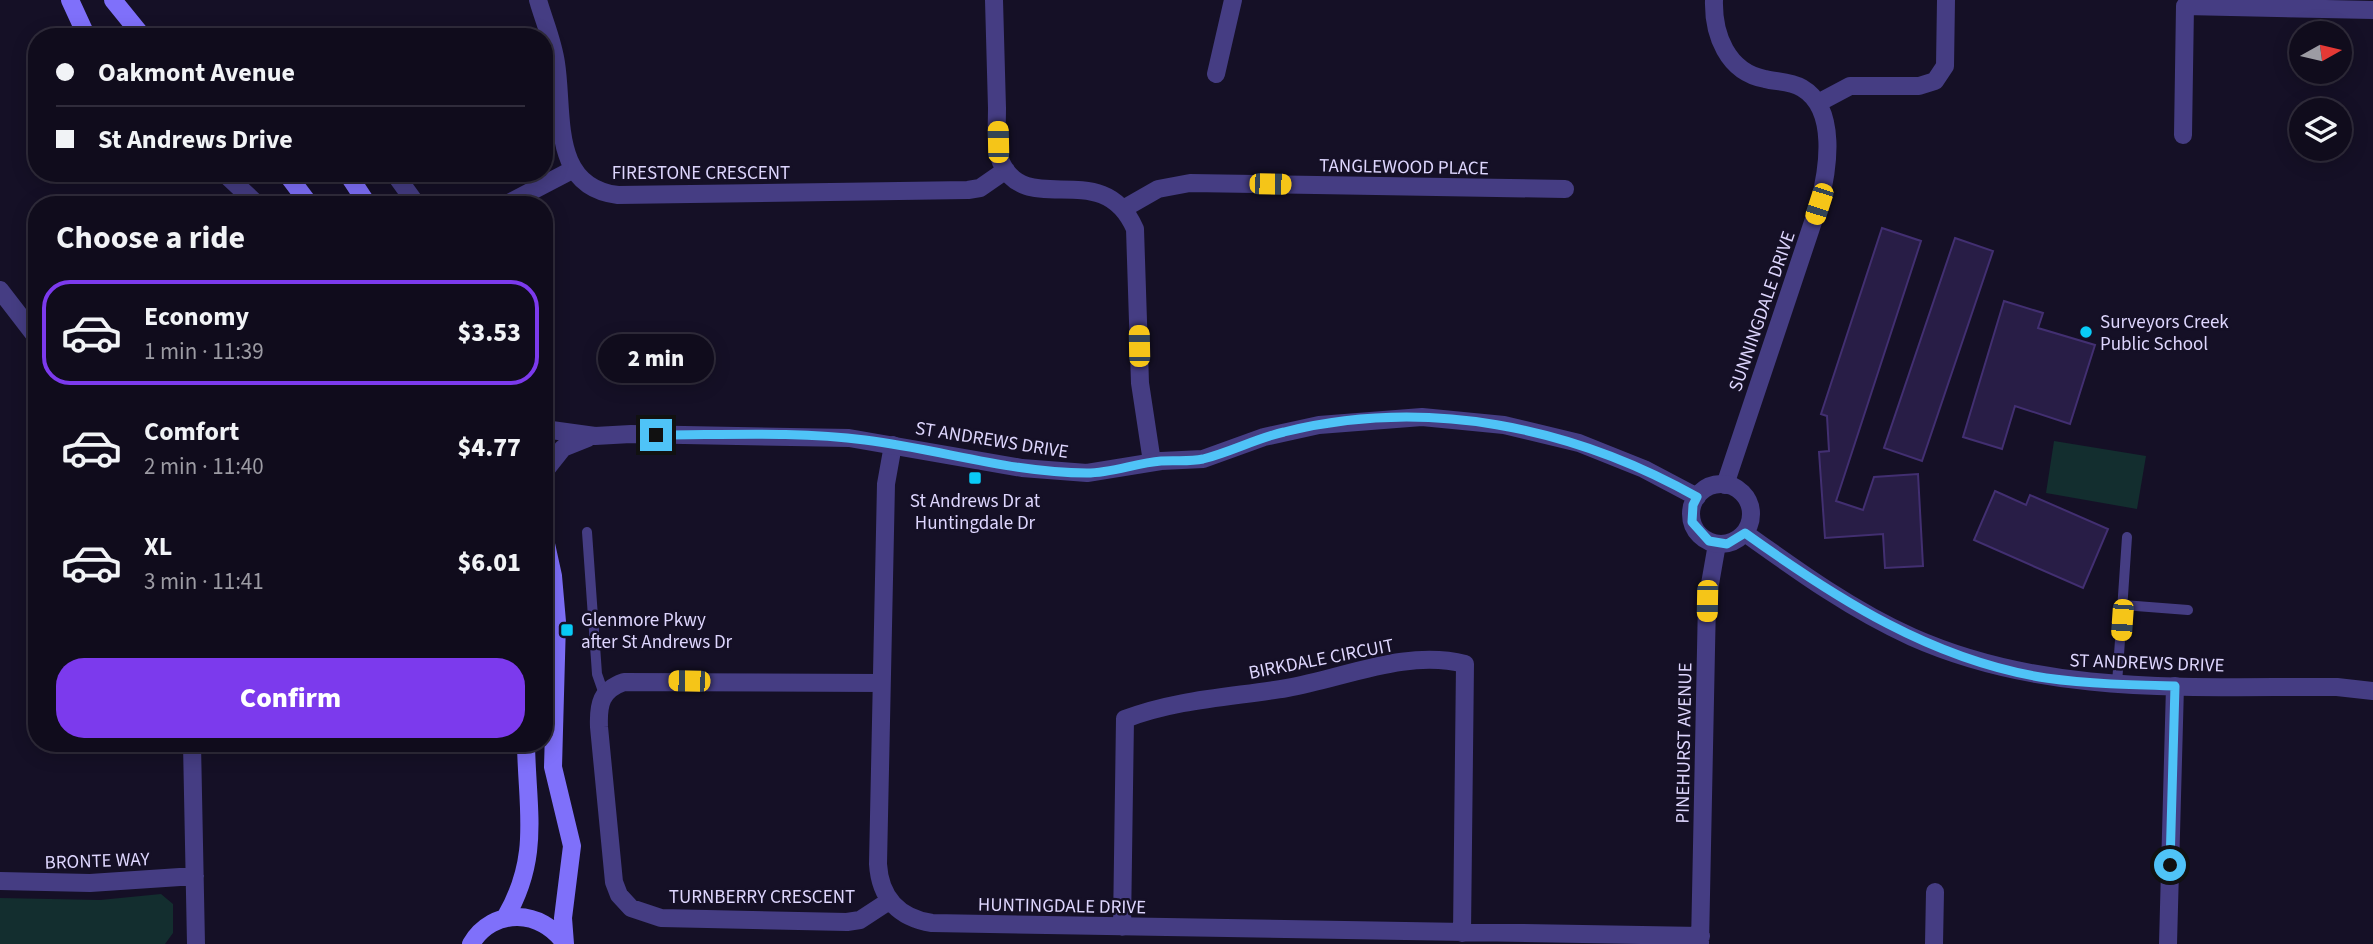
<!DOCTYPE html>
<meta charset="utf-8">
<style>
:root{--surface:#100c1c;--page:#191525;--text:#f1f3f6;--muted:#9c9ba3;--line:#302c3b;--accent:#7c3aed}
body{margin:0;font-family:"Source Sans 3",sans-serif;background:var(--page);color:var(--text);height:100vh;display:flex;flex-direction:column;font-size:26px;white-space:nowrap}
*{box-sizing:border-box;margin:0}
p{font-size:23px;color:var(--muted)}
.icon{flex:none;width:38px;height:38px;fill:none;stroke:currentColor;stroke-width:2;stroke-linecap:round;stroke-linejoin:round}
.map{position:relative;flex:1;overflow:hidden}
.side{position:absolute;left:28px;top:196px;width:525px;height:556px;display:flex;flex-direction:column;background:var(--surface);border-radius:28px;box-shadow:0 4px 18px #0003,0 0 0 2px var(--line)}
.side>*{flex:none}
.banner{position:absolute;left:28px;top:28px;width:525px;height:154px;border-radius:28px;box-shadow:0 4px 18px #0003,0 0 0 2px var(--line);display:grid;align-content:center;height:154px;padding:0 28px;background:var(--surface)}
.needle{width:46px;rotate:82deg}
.controls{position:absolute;left:2289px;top:21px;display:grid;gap:14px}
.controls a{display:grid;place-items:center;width:63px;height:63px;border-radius:50%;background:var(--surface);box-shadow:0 4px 18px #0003,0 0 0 2px var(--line);font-size:35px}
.end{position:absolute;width:32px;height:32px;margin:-16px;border:9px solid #4fc3f7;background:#111;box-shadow:0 0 0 4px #111}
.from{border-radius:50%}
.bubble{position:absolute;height:49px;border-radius:24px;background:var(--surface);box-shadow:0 4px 18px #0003,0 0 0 2px var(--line);font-size:23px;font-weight:800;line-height:49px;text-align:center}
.car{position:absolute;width:21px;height:42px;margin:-21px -10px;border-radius:9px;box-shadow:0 0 5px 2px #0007;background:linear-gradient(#f5c518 24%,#345 0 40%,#f5c518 0 76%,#345 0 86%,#f5c518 0)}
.banner b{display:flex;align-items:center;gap:24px;height:66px;font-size:26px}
.banner b+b{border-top:2px solid var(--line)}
.banner i{width:18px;height:18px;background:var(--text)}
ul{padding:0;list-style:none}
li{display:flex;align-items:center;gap:21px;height:105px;margin:0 14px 10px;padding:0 14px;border:4px solid transparent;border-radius:28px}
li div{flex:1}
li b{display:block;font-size:26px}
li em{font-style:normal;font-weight:800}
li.active{border-color:var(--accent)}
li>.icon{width:63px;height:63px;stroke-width:1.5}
h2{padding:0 28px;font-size:32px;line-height:84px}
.button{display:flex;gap:14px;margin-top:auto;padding:14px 28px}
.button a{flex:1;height:80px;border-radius:28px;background:var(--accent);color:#fff;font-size:28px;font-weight:800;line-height:80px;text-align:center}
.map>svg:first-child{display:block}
.green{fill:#132e2f}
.building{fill:#281d46;stroke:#422f71;stroke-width:2}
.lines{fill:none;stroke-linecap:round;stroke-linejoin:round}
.service{stroke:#453d83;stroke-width:10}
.minor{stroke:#453d83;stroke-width:18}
.tertiary{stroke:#453d83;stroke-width:18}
.secondary{stroke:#7f70fa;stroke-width:18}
.route{stroke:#4fc3f7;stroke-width:9}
.poi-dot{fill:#09cbf7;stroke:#151026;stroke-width:2.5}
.labels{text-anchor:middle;stroke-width:5;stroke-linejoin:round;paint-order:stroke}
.street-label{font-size:19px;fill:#ded6fe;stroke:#151026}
.poi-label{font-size:19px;fill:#ded6fe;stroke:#151026;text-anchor:start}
</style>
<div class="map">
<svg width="2373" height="944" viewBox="0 0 2373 944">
<rect width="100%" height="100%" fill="#151026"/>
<path class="green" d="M2054 441 2146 456 2137 509 2046 493Z
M161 894 173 904V933L165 944H0V898L100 900Z"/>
<path class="building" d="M1882 228 1921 241 1836 501 1863 510 1874 477 1918 474 1923 566 1885 568 1883 534 1825 538 1819 452 1829 451 1827 416 1821 414Z
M1955 238 1993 251 1922 461 1884 448Z
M2004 301 2043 313 2038 328 2095 345 2070 424 2015 406 2002 449 1963 437Z
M1995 491 2026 505 2030 495 2108 529 2083 588 1974 540Z"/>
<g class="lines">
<path class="service" d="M587 532 597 674 604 694
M2123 605 2188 610
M2117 684 2127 537"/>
<path class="minor" d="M538 0C544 21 553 41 556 63 564 114 550 187 618 195L968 190 980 188 1006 170
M994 0C995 36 996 72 997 108 997 125 995 146 1001 162 1027 220 1103 155 1135 229L1140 383 1152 462
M1714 0C1713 34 1727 72 1765 79 1777 82 1790 81 1802 88 1838 109 1828 170 1819 204L1725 485
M1216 74 1233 0
M1818 103 1850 86H1919L1935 81 1945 66 1946 0
M2183 135 2185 6 2373 10
M394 173 417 205
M226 175 258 205
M505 205 572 170
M1123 209 1158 189 1190 183 1565 189
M0 290 37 338
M893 445 886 484 878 864C880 898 899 918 932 923L1701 936
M881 683 624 682C601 690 598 704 599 727L614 882 619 895 631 908 661 918 847 922 860 920 889 901
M192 744 196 944
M0 881 90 883 195 876
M1122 927 1125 719C1177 699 1233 697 1287 688 1345 678 1406 649 1465 664L1462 933
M1700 944 1707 601 1717 544
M1934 944 1935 892
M2168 944 2175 686"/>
<path class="tertiary" d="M544 429 595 436 631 434 849 438 1022 468 1087 473 1161 461 1203 459 1264 437 1319 425 1422 417 1504 425 1579 443 1644 469 1697 497
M544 472 563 448 588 438
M1691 514a30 30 0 1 1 60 0a30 30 0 1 1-60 0Z
M1745 533C1798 571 1852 610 1912 637 2047 697 2193 686 2337 687L2373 691"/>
<path class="secondary" d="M70 0 87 37
M113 0 143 37
M286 173 310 205
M347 173 368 205
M544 535 553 576 557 622 553 767 572 846 563 918 565 944
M505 918C541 857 527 810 526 744
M471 944C493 907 542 909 565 944"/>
</g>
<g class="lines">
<path class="route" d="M656 435C725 435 797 431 865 440 939 449 1012 473 1087 473 1112 473 1136 463 1161 461 1175 460 1189 462 1203 459 1231 452 1257 438 1284 432 1426 397 1571 426 1697 497L1693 505 1692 522 1709 541 1727 544 1745 533C1837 599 1932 660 2046 678 2089 684 2132 685 2175 686L2170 865"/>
</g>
<g class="poi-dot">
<circle cx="2086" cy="332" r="7"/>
<rect x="968" y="471" width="14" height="14" rx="3.5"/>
<rect x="560" y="623" width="14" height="14" rx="3.5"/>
</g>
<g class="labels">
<g class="street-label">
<text transform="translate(1404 166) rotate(1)" y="7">TANGLEWOOD PLACE</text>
<text x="701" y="179">FIRESTONE CRESCENT</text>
<text transform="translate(1761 311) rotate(-71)" y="7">SUNNINGDALE DRIVE</text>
<text transform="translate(992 439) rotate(9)" y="7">ST ANDREWS DRIVE</text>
<text transform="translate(1321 658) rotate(-11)" y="7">BIRKDALE CIRCUIT</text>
<text transform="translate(2147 662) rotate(2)" y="7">ST ANDREWS DRIVE</text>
<text transform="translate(1683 743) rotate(-89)" y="7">PINEHURST AVENUE</text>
<text transform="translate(97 860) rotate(-2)" y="7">BRONTE WAY</text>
<text x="762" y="903">TURNBERRY CRESCENT</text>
<text transform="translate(1062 905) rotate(1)" y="7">HUNTINGDALE DRIVE</text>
</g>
<g class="poi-label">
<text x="2100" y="328">Surveyors Creek<tspan x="2100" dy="22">Public School</tspan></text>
<text x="975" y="507" text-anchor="middle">St Andrews Dr at<tspan x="975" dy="22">Huntingdale Dr</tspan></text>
<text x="581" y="626">Glenmore Pkwy<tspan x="581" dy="22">after St Andrews Dr</tspan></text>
</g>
</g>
</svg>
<div class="controls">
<a><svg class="needle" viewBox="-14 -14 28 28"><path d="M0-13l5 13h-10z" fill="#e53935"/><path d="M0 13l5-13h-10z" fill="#9c9ba3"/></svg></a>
<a><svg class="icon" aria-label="layers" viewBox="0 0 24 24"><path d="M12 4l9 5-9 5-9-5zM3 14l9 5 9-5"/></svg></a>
</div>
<i class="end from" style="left:2170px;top:865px"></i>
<i class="end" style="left:656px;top:435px"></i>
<div class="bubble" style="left:598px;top:334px;width:116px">2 min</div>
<i class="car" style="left:998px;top:142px;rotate:359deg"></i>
<i class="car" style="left:1270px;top:184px;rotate:91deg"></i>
<i class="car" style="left:1819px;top:204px;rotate:198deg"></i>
<i class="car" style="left:1139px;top:346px;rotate:359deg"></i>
<i class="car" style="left:1707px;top:601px;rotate:181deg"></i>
<i class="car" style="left:2122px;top:620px;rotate:184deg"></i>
<i class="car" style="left:689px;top:681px;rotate:271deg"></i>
<div class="banner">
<b><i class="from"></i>Oakmont Avenue</b>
<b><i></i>St Andrews Drive</b>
</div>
<section class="side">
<h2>Choose a ride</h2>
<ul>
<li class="active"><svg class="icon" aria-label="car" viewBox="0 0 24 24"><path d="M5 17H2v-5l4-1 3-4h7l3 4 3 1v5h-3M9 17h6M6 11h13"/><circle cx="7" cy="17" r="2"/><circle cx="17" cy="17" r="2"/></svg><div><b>Economy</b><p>1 min · 11:39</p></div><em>$3.53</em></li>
<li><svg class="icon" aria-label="car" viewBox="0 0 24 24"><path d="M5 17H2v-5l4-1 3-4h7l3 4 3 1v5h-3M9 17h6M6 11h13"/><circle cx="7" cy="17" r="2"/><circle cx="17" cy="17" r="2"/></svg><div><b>Comfort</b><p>2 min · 11:40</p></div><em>$4.77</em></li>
<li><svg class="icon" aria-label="car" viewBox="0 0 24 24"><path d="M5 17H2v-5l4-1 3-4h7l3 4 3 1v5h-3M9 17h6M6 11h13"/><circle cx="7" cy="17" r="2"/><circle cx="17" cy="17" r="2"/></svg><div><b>XL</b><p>3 min · 11:41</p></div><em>$6.01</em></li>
</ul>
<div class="button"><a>Confirm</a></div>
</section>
</div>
